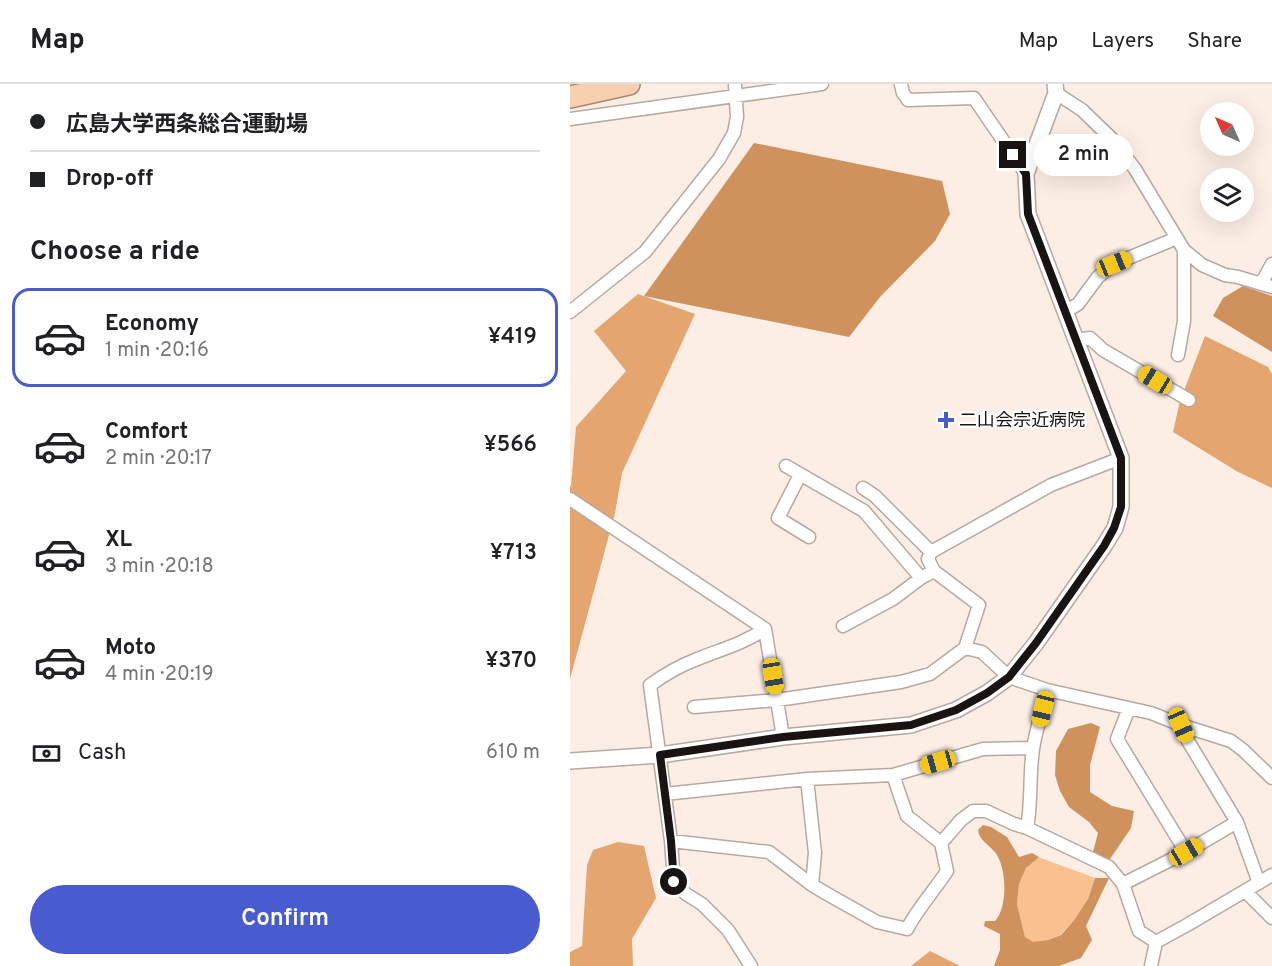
<!DOCTYPE html>
<meta charset="utf-8">
<style>
:root{--surface:#fff;--page:#f6f6f6;--text:#202124;--muted:#757577;--line:#e0e0e0;--accent:#485cd0}
body{margin:0;font-family:Overpass,"Noto Sans JP",sans-serif;background:var(--page);color:var(--text);height:100vh;display:flex;flex-direction:column;font-size:22px;white-space:nowrap}
*{box-sizing:border-box;margin:0}
p{font-size:20px;color:var(--muted)}
.icon{flex:none;width:33px;height:33px;fill:none;stroke:currentColor;stroke-width:2;stroke-linecap:round;stroke-linejoin:round}
.map{position:relative;flex:1;overflow:hidden}
.details{display:flex;flex-direction:column;background:var(--surface);width:570px}
.details>*{flex:none}
.banner{display:grid;align-content:center;height:132px;padding:0 30px;background:var(--surface)}
.needle{width:39px;rotate:315deg}
.buttons{position:absolute;left:630px;top:18px;display:grid;gap:12px}
.buttons a{display:grid;place-items:center;width:54px;height:54px;border-radius:50%;background:var(--surface);box-shadow:0 6px 24px #0002;font-size:30px}
.end{position:absolute;width:27px;height:27px;margin:-14px;border:8px solid #191411;background:#fff;box-shadow:0 0 0 3px #fff}
.from{border-radius:50%}
.bubble{position:absolute;height:42px;border-radius:21px;background:var(--surface);box-shadow:0 6px 24px #0002;font-size:20px;font-weight:600;line-height:42px;text-align:center}
.car{position:absolute;width:18px;height:36px;margin:-18px -9px;border-radius:8px;box-shadow:0 0 4px 2px #0007;background:linear-gradient(#f5c518 24%,#345 0 40%,#f5c518 0 76%,#345 0 86%,#f5c518 0)}
.banner b{display:flex;align-items:center;gap:21px;height:57px;font-size:22px}
.banner b+b{border-top:2px solid var(--line)}
.banner i{width:15px;height:15px;background:var(--text)}
ul{padding:0;list-style:none}
li{display:flex;align-items:center;gap:18px;height:99px;margin:0 12px 9px;padding:0 18px;border:3px solid transparent;border-radius:18px}
li div{flex:1}
li b{display:block;font-size:22px}
li em{font-style:normal;font-weight:600}
li.selected{border-color:var(--accent)}
li>.icon{width:54px;height:54px;stroke-width:1.5}
h2{padding:0 30px;font-size:27px;line-height:72px}
.pay{display:flex;align-items:center;gap:15px;height:66px;padding:0 30px;font-size:22px}
.pay p{margin-inline-start:auto}
.button{display:flex;gap:12px;margin-top:auto;padding:12px 30px}
.button a{flex:1;height:69px;border-radius:36px;background:var(--accent);color:#fff;font-size:24px;font-weight:600;line-height:69px;text-align:center}
header{display:flex;align-items:center;gap:36px;box-sizing:border-box;height:84px;padding:0 30px;background:var(--surface);border-bottom:2px solid var(--line)}
header strong{font-size:28px}
nav{display:flex;gap:33px;margin-inline-start:auto;font-size:21px}
main{display:flex;flex:1;min-height:0}
.map>svg:first-child{display:block}
.green{fill:#fac08f}
.forest{fill:#e4a56f}
.water{fill:#d0925c}
.lines{fill:none;stroke-linecap:round;stroke-linejoin:round}
.minor-casing{stroke:#b6a99f;stroke-width:15}
.tertiary-casing{stroke:#b6a99f;stroke-width:18}
.trunk-casing{stroke:#a9876b;stroke-width:24}
.minor{stroke:#fff;stroke-width:12}
.tertiary{stroke:#fff;stroke-width:15}
.trunk{stroke:#f8d0af;stroke-width:21}
.route{stroke:#191411;stroke-width:8}
.poi-dot{fill:#485cd0;stroke:#fff;stroke-width:2}
.labels{text-anchor:middle;stroke-width:4.5;stroke-linejoin:round;paint-order:stroke}
.poi-label{font-size:18px;fill:#191411;stroke:#fff;text-anchor:start}
</style>
<header>
<strong>Map</strong>
<nav><a>Map</a><a>Layers</a><a>Share</a></nav>
</header>
<main>
<section class="details">
<div class="banner">
<b><i class="from"></i>広島大学西条総合運動場</b>
<b><i></i>Drop-off</b>
</div>
<h2>Choose a ride</h2>
<ul>
<li class="selected"><svg class="icon" aria-label="car" viewBox="0 0 24 24"><path d="M5 17H2v-5l4-1 3-4h7l3 4 3 1v5h-3M9 17h6M6 11h13"/><circle cx="7" cy="17" r="2"/><circle cx="17" cy="17" r="2"/></svg><div><b>Economy</b><p>1 min · 20:16</p></div><em>¥419</em></li>
<li><svg class="icon" aria-label="car" viewBox="0 0 24 24"><path d="M5 17H2v-5l4-1 3-4h7l3 4 3 1v5h-3M9 17h6M6 11h13"/><circle cx="7" cy="17" r="2"/><circle cx="17" cy="17" r="2"/></svg><div><b>Comfort</b><p>2 min · 20:17</p></div><em>¥566</em></li>
<li><svg class="icon" aria-label="car" viewBox="0 0 24 24"><path d="M5 17H2v-5l4-1 3-4h7l3 4 3 1v5h-3M9 17h6M6 11h13"/><circle cx="7" cy="17" r="2"/><circle cx="17" cy="17" r="2"/></svg><div><b>XL</b><p>3 min · 20:18</p></div><em>¥713</em></li>
<li><svg class="icon" aria-label="car" viewBox="0 0 24 24"><path d="M5 17H2v-5l4-1 3-4h7l3 4 3 1v5h-3M9 17h6M6 11h13"/><circle cx="7" cy="17" r="2"/><circle cx="17" cy="17" r="2"/></svg><div><b>Moto</b><p>4 min · 20:19</p></div><em>¥370</em></li>
</ul>
<div class="pay"><svg class="icon" aria-label="cash" viewBox="0 0 24 24"><path d="M3 7h18v10H3z"/><circle cx="12" cy="12" r="2"/></svg>Cash<p>610 m</p></div>
<div class="button"><a>Confirm</a></div>
</section>
<div class="map">
<svg width="702" height="882" viewBox="0 0 702 882">
<rect width="100%" height="100%" fill="#fceee4"/>
<path class="green" d="M468 773 525 794 518 815 505 835 490 851 478 856 463 859 455 853 447 820 449 800 456 784Z"/>
<path class="forest" d="M68 210 125 230 52 389 45 429 0 595V402H1L6 343 56 287 24 247Z
M635 252 698 283 702 290V404L668 388 603 348 610 317Z
M48 758 74 762 86 814 62 855 63 882H0V868L12 862 17 781 23 766Z
M360 867 390 882H341Z"/>
<path class="water" d="M184 59 372 97 380 130 365 157 310 213 279 253 74 212Z
M673 202 702 212V268L643 232 653 214Z
M521 639 530 643 520 681V708L542 722 564 727 561 744 536 781 523 768 528 749 519 738 499 723 490 707 485 691 486 667 498 645Z
M413 741 421 743 437 753 449 773 462 769 469 773 456 784 449 800 447 820 455 853 463 858 478 856 491 851 505 835 518 815 525 794H539L516 842 522 856 511 874 489 882H424L430 866V850L414 842 415 837H425C438 824 437 783 425 768 418 760 409 756 408 746Z"/>
<g class="lines">
<defs>
<path id="minor" d="M331 1 333 9 338 16 404 14 456 90
M486 9 512 26 541 54 565 85 614 166 632 181 655 191 668 193 702 203
M0 35 252 0
M691 200 702 180
M0 228 75 168 149 75 164 49 167 33 165 1
M495 228 508 220 528 193 544 180 607 154
M506 256 520 254 533 266 619 316
M608 271 614 237V166
M216 382 294 427 351 494
M230 391 208 434 239 453
M293 404 305 412 361 468
M0 415 195 545
M273 542 323 515 351 494 364 487 358 475 361 468 481 401 551 374
M195 545 213 653
M395 564 412 568 439 593 477 606 581 629 611 641 661 657 673 666 702 694
M124 623 207 616 331 598 360 590 395 564 409 521 364 487
M559 624 547 655 616 768 553 800 569 847 586 858 617 841 702 791
M611 641 618 657 667 738 689 799
M323 691 337 732 371 759
M237 695 245 769 242 801
M95 710 237 695 323 691 413 665 463 664
M457 744 539 783 553 800
M101 757 199 768 242 801 259 811 307 838 337 845C348 824 364 807 377 787L371 759 391 736 403 727H416L444 740 457 744C462 718 459 691 463 665 466 645 473 625 477 606
M616 768 667 738
M675 807 702 834
M181 882 158 846 132 820 116 810 104 798 101 757 80 601C94 591 109 582 125 576 149 566 173 560 195 545
M581 882 586 858"/>
<path id="tertiary" d="M0 677 90 671 213 653 341 641 386 626 417 609 439 593 466 559 534 462 545 444 551 423V374L458 130 456 90 486 9 485 0"/>
<path id="trunk" d="M0 13 59 0"/>
</defs>
<use href="#minor" class="minor-casing"/>
<use href="#tertiary" class="tertiary-casing"/>
<use href="#trunk" class="trunk-casing"/>
<use href="#minor" class="minor"/>
<use href="#tertiary" class="tertiary"/>
<use href="#trunk" class="trunk"/>
</g>
<g class="lines">
<path class="route" d="M104 798 101 757 90 671 213 653 341 641 386 626 417 609 439 593 466 559 534 462 544 444 551 423V374L458 130 456 90 443 71"/>
</g>
<path class="poi-dot" d="M373 327h6v6h6v6h-6v6h-6v-6h-6v-6h6z"/>
<g class="labels">
<g class="poi-label">
<text x="389" y="342">二山会宗近病院</text>
</g>
</g>
</svg>
<div class="buttons">
<a><svg class="needle" viewBox="-14 -14 28 28"><path d="M0-13l5 13h-10z" fill="#e53935"/><path d="M0 13l5-13h-10z" fill="#757577"/></svg></a>
<a><svg class="icon" aria-label="layers" viewBox="0 0 24 24"><path d="M12 4l9 5-9 5-9-5zM3 14l9 5 9-5"/></svg></a>
</div>
<i class="end from" style="left:104px;top:798px"></i>
<i class="end" style="left:443px;top:71px"></i>
<div class="bubble" style="left:464px;top:50px;width:99px">2 min</div>
<i class="car" style="left:544px;top:180px;rotate:68deg"></i>
<i class="car" style="left:585px;top:296px;rotate:301deg"></i>
<i class="car" style="left:203px;top:592px;rotate:171deg"></i>
<i class="car" style="left:473px;top:625px;rotate:194deg"></i>
<i class="car" style="left:611px;top:641px;rotate:156deg"></i>
<i class="car" style="left:368px;top:678px;rotate:254deg"></i>
<i class="car" style="left:616px;top:768px;rotate:60deg"></i>
</div>
</main>
